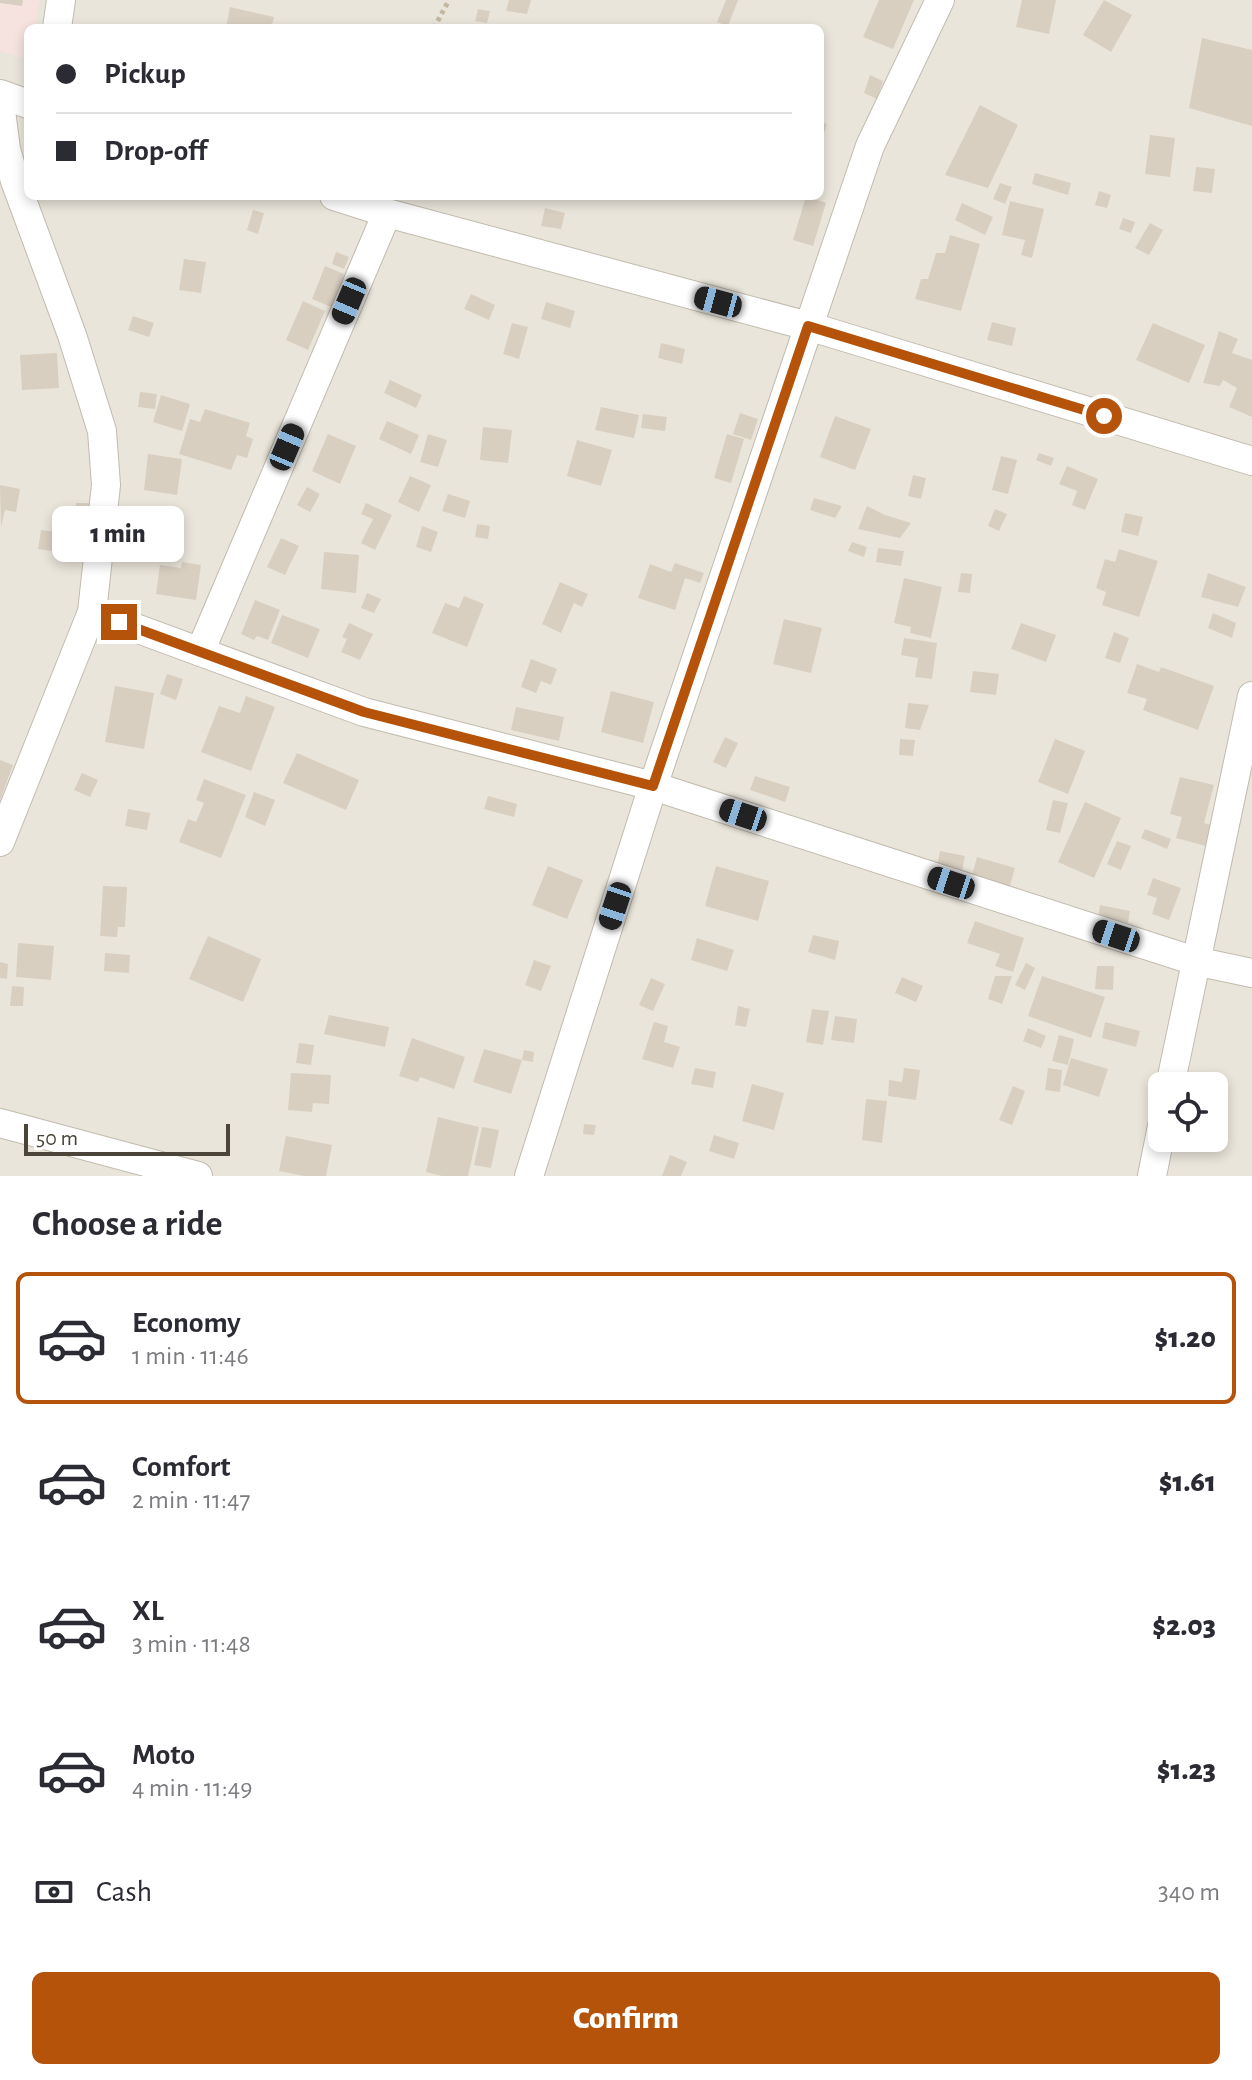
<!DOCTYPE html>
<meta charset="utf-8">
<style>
:root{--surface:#fff;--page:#f7f7f7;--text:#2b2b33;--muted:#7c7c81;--line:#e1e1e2;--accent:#b45309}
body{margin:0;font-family:"Alegreya Sans",sans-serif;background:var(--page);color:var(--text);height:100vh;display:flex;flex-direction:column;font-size:30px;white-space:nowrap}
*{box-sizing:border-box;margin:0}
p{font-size:26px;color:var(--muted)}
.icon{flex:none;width:44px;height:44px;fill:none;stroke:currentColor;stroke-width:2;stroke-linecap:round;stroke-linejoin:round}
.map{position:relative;height:1176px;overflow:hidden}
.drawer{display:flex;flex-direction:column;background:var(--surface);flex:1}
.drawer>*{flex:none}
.guide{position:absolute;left:24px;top:24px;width:800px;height:176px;border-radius:12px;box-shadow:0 4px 12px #0003;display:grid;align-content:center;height:176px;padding:0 32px;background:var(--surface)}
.tools{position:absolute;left:1148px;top:1072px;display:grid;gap:16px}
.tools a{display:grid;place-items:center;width:80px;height:80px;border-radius:12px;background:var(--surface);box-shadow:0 4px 12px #0003;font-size:40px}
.scale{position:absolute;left:24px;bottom:20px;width:206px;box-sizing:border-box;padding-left:8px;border:4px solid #4b4439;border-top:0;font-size:22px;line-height:28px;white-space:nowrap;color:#4b4439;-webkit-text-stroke:6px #fff;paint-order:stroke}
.end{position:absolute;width:36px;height:36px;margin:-18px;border:10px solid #b45309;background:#fff;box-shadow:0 0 0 4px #fff}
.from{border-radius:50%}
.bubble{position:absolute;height:56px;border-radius:12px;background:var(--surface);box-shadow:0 4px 12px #0003;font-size:26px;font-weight:800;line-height:56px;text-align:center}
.car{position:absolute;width:24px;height:48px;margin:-24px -12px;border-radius:10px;box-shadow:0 0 6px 2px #0007;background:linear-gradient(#222 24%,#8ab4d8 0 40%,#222 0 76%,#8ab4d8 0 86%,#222 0)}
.guide b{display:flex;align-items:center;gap:28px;height:76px;font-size:30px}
.guide b+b{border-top:2px solid var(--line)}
.guide i{width:20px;height:20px;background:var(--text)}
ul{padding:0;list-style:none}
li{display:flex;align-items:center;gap:24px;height:132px;margin:0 16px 12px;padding:0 16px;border:4px solid transparent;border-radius:12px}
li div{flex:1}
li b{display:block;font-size:30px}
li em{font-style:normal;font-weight:800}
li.on{border-color:var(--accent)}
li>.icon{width:72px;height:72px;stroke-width:1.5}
h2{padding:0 32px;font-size:36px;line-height:96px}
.pay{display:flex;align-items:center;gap:20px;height:88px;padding:0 32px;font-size:30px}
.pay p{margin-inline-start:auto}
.action{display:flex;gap:16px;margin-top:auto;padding:16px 32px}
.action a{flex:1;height:92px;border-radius:12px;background:var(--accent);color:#fff;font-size:32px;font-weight:800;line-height:92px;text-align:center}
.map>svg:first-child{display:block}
.residential{fill:#eae5da;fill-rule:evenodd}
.medical{fill:#f6e3e0}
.building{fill:#d8cfc1}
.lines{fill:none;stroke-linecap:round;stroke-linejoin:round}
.street-casing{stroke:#c2bbae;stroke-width:30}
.path{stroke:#c4b79f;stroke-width:5;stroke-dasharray:4 4;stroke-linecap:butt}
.street{stroke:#fff;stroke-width:28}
.route{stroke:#b45309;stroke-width:10}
</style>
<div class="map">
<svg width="1252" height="1176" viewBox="0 0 1252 1176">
<rect width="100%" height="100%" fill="#f6f3ec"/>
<path class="residential" d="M0 0H1252V1176H0ZM28 28H820V196H28ZM1162 1086H1214V1138H1162Z"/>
<path class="medical" d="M0 0H40L34 28H28L27 59 0 51Z"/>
<path class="building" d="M0 0H23L22 6 0 3Z
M509 0H531L527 14 506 11Z
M726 0H738L728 26 717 22Z
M879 0H914L893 49 863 37Z
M1022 0H1056L1049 34 1016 27Z
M1104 0 1132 15 1111 52 1083 35Z
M230 7 274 17 271 28H226Z
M478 9 490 11 487 23 475 21Z
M1202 38 1252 50V126L1189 108Z
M870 75 883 81 877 99 864 93Z
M980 105 1018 125 988 188 945 175Z
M820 122 827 124 821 142H820Z
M1150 135 1175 138 1170 177 1145 174Z
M1196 167 1215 169 1212 193 1193 191Z
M1035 173 1071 183 1068 195 1032 184Z
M1000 183 1012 187 1005 204 993 199Z
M1099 191 1111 195 1107 208 1095 205Z
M806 196 826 203 813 246 793 240Z
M1010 201 1044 209 1032 258 1021 255 1025 240 1002 235Z
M962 203 993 217 985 235 955 220Z
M545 208 565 213 561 229 541 226Z
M253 210 264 213 258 234 247 230Z
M1123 218 1135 222 1131 233 1119 229Z
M1150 223 1163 230 1149 255 1135 248Z
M950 235 980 244 961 311 915 299 921 279H928L936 253H945Z
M336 252 349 257 344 269 332 264Z
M184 259 206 262 201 293 179 290Z
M325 266 344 274 331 307 312 299Z
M471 294 495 305 489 320 464 309Z
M303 301 325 311 308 350 286 340Z
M546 302 575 311 570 328 541 319Z
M133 316 154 323 149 337 128 330Z
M992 322 1016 328 1012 346 987 340Z
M512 323 528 327 519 359 503 354Z
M1153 323 1205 345 1189 383 1136 360Z
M1219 331 1238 339 1232 353 1252 360V417L1229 407 1237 388 1223 380 1220 386 1203 383Z
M661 343 685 349 682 364 658 358Z
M57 353 59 388 22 390 20 355Z
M390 380 422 395 416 408 384 393Z
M140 392 157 394 155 409 138 407Z
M161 395 190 404 182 431 153 422Z
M601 407 639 415 634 438 595 430Z
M205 409 250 423 246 436 253 439 247 458 237 455 231 470 179 454 190 419 200 422Z
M740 413 758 419 751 440 733 434Z
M643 414 667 417 665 431 641 428Z
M835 416 871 429 855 470 820 457Z
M387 421 419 435 411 454 379 439Z
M483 427 512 430 508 463 480 460Z
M328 434 356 446 340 484 312 471Z
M428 434 447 440 438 467 420 462Z
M727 434 744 439 731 483 714 478Z
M577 440 612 450 601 486 567 476Z
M1039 453 1054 458 1051 466 1036 460Z
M148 454 182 459 177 495 144 490Z
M1001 456 1017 460 1008 494 992 490Z
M1067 466 1098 479 1085 510 1072 505 1077 491 1059 484Z
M913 475 926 478 921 499 908 496Z
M410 476 431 485 419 512 398 502Z
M0 485 20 489 16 512 5 510 1 527Z
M307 487 320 494 310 512 297 505Z
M448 494 470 501 465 518 442 511Z
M814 498 842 506 835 518 810 510Z
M76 503H91L92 527 76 528Z
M366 503 392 515 375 550 361 543 373 519 361 514Z
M867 506 885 515 911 523 900 538 858 529Z
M995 509 1007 514 999 531 988 526Z
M1125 513 1143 517 1138 536 1121 532Z
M477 524 490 526 488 539 475 537Z
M422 526 438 532 431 552 416 547Z
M41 530 69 534 67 553 38 549Z
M281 538 299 546 285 575 267 567Z
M852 542 867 547 864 557 848 551Z
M878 548 904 551 901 566 876 562Z
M1119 549 1158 561 1139 617 1102 605 1106 592 1096 588 1105 559 1115 562Z
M324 552 359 555 356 593 321 589Z
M182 562 201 565 196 600 156 594 160 565 181 568Z
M675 563 704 573 700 583 685 578 675 610 638 598 650 564 671 572Z
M961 573 972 574 970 593 958 592Z
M1208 573 1246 587 1238 607 1201 597Z
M904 578 942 587 931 638 910 633 911 627 894 623Z
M560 582 588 594 582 607 574 603 561 633 542 624Z
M367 593 381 599 374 613 361 608Z
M464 596 484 604 467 647 432 633 445 603 459 608Z
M255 600 280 610 268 640 257 636 254 640 241 634Z
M1213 613 1236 623 1232 638 1208 628Z
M282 615 320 629 308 658 271 643Z
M784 619 822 628 811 673 773 664Z
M349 623 373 634 360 660 341 652 347 639 342 637Z
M1021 623 1056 635 1046 662 1011 649Z
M1114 632 1129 638 1120 663 1105 658Z
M904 638 937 643 932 679 915 677 918 658 901 655Z
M531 659 557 669 551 685 541 681 536 693 521 687Z
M1137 664 1159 672 1161 667 1214 686 1198 730 1143 710 1147 699 1127 693Z
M973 671 999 674 996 695 970 692Z
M167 674 183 679 176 700 160 694Z
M115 686 154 693 144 749 105 742Z
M611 691 654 702 643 743 601 732Z
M246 696 275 707 251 771 201 752 219 706 240 713Z
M908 703 929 705 920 730 905 728Z
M516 707 564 717 559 741 511 730Z
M725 737 738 743 726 768 713 762Z
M900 739 915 740 913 756 899 755Z
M1055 739 1085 751 1068 794 1038 782Z
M297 753 359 780 346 810 283 783Z
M0 760 13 765 0 800Z
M82 773 98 780 90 797 74 790Z
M755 776 790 787 785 802 750 790Z
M1180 777 1214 785 1204 823 1212 825 1206 846 1176 838 1182 817 1170 814Z
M204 779 246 795 221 858 179 842 188 819 196 822 204 803 196 800Z
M254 792 275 800 265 826 245 817Z
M488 796 517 804 514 817 484 809Z
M1053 800 1068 803 1060 833 1046 830Z
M1085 802 1121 818 1094 878 1058 862Z
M128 809 150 813 147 830 125 826Z
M1145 829 1171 839 1167 849 1141 838Z
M1117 841 1131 846 1121 870 1107 864Z
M940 851 965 856 962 871 937 866Z
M977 857 1015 868 1009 889 971 879Z
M548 866 583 880 567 919 532 905Z
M716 866 769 881 758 921 705 906Z
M1153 878 1181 888 1169 920 1152 914 1157 898 1147 895Z
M103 886 127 887 125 927H118L117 937 100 936Z
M1100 905 1130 911 1128 923 1098 917Z
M975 921 1024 938 1013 972 995 966 1000 954 967 943Z
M813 935 839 941 835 960 808 952Z
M208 936 261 959 243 1002 189 979Z
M697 938 734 950 727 971 691 960Z
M18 943 54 946 51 980 16 977Z
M105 953 130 955 129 973 104 971Z
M534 960 551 966 541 991 525 985Z
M0 962 8 964 7 979 0 978Z
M1026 963 1035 968 1025 990 1015 985Z
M1097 966H1114L1113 990 1095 989Z
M995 976H1012L1002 1004 988 999Z
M1042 976 1105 997 1091 1038 1028 1016Z
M902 977 923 986 916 1002 895 993Z
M651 978 665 984 653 1011 639 1005Z
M12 986 24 987 23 1006H10Z
M738 1006 750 1009 746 1027 735 1025Z
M812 1009 829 1011 823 1045 806 1042Z
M329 1015 389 1027 385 1047 324 1034Z
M835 1016 857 1019 854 1043 831 1040Z
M654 1022 668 1026 664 1042 680 1047 673 1068 642 1059Z
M1105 1022 1140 1031 1136 1047 1102 1038Z
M1028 1028 1046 1036 1041 1048 1023 1041Z
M1059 1035 1074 1039 1068 1065 1052 1061Z
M412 1038 465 1057 454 1089 420 1077 418 1082 399 1076Z
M299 1043 314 1045 311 1065 296 1063Z
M484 1049 522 1060 511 1094 473 1082Z
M524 1050 534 1052 533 1062 522 1060Z
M1071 1058 1108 1069 1099 1097 1063 1085Z
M695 1068 716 1072 713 1088 691 1084Z
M904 1068 920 1070 916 1100 888 1096 889 1080 902 1082Z
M1048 1068 1062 1070 1060 1092 1045 1090Z
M291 1073 331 1075 329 1104 313 1103 312 1112 288 1110Z
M752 1084 784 1093 774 1130 742 1121Z
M1013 1086 1025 1091 1012 1125 999 1120Z
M866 1099 887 1101 882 1143 862 1140Z
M438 1117 479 1127 468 1176H442L426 1172Z
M584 1124 596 1125 594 1135 583 1134Z
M482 1127 499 1130 491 1168 474 1165Z
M714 1135 739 1143 734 1159 709 1151Z
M286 1136 332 1145 326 1176H304L279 1171Z
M670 1155 687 1162 681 1176H662Z"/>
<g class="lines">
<defs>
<path id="street" d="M57 28 61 0
M0 94 28 104
M0 103 6 149 15 181 72 335 102 431 106 485 92 612 0 842
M334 196 387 213 808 326 1252 461
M92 612 364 712 653 786 1195 961 1252 973
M200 652 387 213
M1170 1086 1252 696
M0 1123 198 1176
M529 1176 653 786 870 146 940 0
M1152 1176 1162 1126"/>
</defs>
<use href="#street" class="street-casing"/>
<path class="path" d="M434 28 449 0"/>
<use href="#street" class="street"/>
</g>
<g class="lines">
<path class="route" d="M119 622 364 712 653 786 808 326 1104 416"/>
</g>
</svg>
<div class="tools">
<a><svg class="icon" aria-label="locate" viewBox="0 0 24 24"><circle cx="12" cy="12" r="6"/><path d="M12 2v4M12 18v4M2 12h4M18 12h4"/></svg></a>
</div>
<div class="scale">50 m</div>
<i class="end from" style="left:1104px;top:416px"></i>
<i class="end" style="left:119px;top:622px"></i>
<div class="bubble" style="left:52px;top:506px;width:132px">1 min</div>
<i class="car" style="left:349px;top:301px;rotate:203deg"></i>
<i class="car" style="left:718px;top:302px;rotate:285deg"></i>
<i class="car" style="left:287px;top:447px;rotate:23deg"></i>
<i class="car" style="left:743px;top:815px;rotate:288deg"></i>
<i class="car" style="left:951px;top:883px;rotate:288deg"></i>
<i class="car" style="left:615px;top:906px;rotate:198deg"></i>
<i class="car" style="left:1116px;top:936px;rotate:288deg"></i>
<div class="guide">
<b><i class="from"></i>Pickup</b>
<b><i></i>Drop-off</b>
</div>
</div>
<section class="drawer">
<h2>Choose a ride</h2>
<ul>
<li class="on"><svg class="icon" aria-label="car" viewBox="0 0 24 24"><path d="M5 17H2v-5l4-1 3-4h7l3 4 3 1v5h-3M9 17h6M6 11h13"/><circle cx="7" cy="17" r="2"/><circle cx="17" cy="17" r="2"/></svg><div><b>Economy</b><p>1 min · 11:46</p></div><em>$1.20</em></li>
<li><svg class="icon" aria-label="car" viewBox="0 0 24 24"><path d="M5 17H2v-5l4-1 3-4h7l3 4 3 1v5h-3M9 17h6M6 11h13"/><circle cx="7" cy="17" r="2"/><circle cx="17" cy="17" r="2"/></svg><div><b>Comfort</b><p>2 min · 11:47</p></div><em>$1.61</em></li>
<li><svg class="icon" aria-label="car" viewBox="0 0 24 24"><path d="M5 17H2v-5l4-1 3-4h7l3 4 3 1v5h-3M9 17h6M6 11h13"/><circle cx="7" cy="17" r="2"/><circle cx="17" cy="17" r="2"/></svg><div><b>XL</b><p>3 min · 11:48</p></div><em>$2.03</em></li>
<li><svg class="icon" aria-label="car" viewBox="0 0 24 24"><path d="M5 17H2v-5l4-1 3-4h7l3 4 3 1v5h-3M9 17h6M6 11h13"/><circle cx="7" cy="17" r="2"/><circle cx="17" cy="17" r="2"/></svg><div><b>Moto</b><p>4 min · 11:49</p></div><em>$1.23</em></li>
</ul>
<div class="pay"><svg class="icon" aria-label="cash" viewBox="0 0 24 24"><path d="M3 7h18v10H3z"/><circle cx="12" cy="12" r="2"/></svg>Cash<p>340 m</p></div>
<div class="action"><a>Confirm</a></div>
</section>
